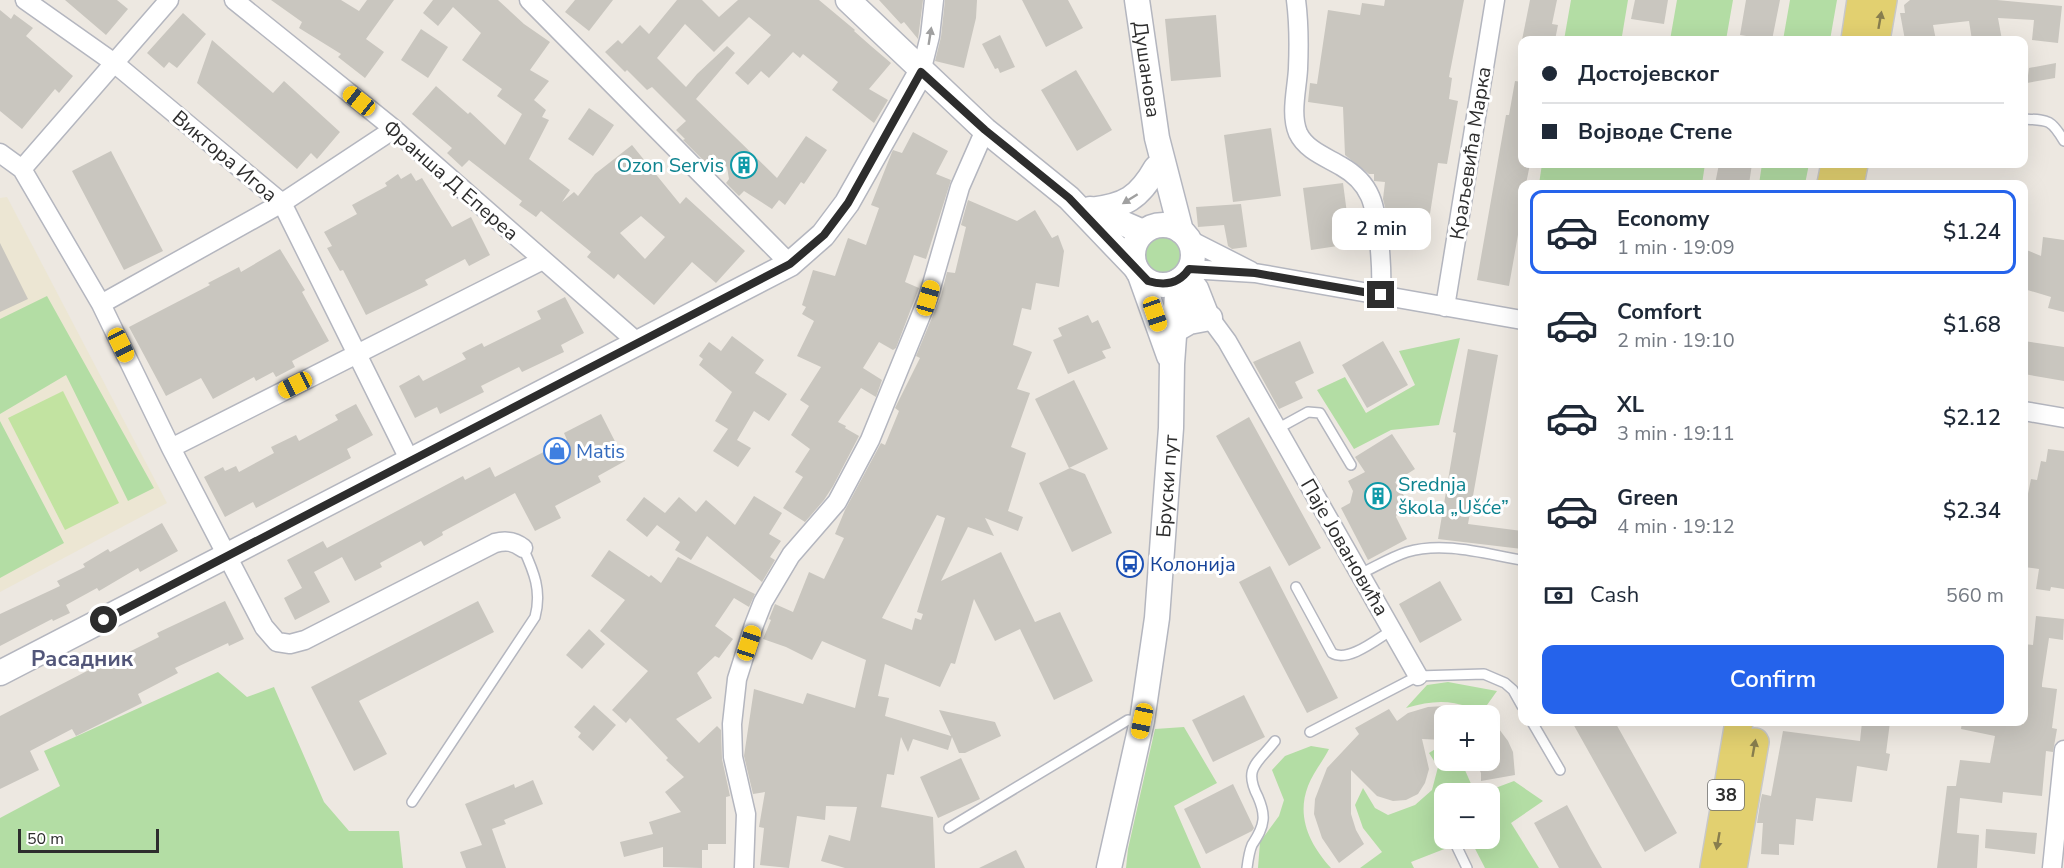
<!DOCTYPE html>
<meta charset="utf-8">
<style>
:root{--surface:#fff;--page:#f6f6f7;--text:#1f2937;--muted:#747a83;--line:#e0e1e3;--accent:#2563eb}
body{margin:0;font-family:"Nunito Sans",sans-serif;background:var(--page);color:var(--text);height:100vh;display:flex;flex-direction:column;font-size:22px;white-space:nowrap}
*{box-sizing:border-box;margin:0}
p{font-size:20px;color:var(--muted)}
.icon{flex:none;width:33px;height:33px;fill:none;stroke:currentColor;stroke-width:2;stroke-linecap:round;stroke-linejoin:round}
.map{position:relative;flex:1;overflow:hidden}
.drawer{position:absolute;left:1518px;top:180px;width:510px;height:546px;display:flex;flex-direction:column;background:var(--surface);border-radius:12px;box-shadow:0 6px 24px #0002}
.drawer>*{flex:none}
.hud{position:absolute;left:1518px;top:36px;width:510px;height:132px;border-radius:12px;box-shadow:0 6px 24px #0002;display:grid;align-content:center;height:132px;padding:0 24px;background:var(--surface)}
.buttons{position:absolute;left:1434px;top:705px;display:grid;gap:12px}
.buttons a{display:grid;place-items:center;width:66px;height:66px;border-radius:12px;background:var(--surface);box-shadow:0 6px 24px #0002;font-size:30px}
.scale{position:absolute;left:18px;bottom:15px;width:141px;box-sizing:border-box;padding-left:6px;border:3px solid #2d2d2d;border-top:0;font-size:16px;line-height:21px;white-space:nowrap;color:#2d2d2d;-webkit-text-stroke:4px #fff;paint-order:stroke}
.end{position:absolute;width:27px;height:27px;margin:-14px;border:8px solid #2d2d2d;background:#fff;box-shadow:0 0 0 3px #fff}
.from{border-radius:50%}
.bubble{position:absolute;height:42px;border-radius:12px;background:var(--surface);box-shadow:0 6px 24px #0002;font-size:20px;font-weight:600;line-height:42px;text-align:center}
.car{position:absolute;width:18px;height:36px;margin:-18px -9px;border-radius:8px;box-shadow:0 0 4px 2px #0007;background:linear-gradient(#f5c518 24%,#345 0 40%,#f5c518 0 76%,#345 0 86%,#f5c518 0)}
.hud b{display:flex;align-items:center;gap:21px;height:57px;font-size:22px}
.hud b+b{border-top:2px solid var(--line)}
.hud i{width:15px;height:15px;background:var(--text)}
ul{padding:10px 0 0;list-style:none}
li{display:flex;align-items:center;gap:18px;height:84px;margin:0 12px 9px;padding:0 12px;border:3px solid transparent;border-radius:12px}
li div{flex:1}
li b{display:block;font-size:22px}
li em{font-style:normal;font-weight:600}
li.selected{border-color:var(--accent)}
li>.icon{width:54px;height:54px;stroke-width:1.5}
.pay{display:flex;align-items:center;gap:15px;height:66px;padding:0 24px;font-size:22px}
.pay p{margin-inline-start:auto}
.button{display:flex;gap:12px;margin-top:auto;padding:12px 24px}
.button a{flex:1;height:69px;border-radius:12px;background:var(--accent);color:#fff;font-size:24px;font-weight:600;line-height:69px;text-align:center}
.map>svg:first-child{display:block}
.education{fill:#ece6d3}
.green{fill:#b3dda4}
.pitch{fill:#c2e3a1}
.building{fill:#c9c6bf;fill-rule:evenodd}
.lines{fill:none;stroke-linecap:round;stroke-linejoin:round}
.lane-casing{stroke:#b4b6bf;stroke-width:12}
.street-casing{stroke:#b4b6bf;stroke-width:21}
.secondary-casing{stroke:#b4b6bf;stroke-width:27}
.primary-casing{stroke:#c8c8c8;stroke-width:30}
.lane{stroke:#fff;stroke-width:9}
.street{stroke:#fff;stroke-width:18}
.secondary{stroke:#fff;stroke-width:24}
.primary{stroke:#e2d070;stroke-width:27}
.oneway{fill:#887e4e}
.oneway2{fill:#a0a0a0}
.route{stroke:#2d2d2d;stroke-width:8}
.labels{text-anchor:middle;stroke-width:6;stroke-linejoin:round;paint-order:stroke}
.shield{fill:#fff;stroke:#6c6c6c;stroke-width:1.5}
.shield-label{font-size:18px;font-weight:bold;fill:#2d2d2d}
.street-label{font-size:20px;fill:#2d2d2d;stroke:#fff}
.culture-label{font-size:20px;fill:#0d838f;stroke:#fff;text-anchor:end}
.shop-label{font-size:20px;fill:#366cbe;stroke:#fff;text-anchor:start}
.transit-label{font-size:20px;fill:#164399;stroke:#fff;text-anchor:start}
.quarter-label{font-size:22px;font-weight:bold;fill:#525679;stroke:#fff}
</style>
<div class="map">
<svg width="2064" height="868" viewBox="0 0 2064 868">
<rect width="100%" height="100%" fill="#ede8e1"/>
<path class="education" d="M7 197 167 503 0 592V198Z"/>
<path class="green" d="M1571 0H1628L1622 36 1646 40H1564Z
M1677 0H1733L1726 40H1670Z
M1790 0H1837L1830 40H1783Z
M1542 164H1705L1702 184H1539Z
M1762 164H1809L1805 184H1759Z
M1144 255a19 19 0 1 1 38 0a19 19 0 1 1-38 0Z
M47 296 154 488 128 501 66 375 0 414V319Z
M1460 338 1439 425 1391 430 1354 449 1317 390 1345 377 1366 413 1415 385 1399 351Z
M0 421 64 543 0 578Z
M218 672 247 697 274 687 324 802 349 831H399L403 868H0V818L60 786 44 751Z
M1448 682 1497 691 1487 705 1495 721C1465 701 1442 697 1406 708L1427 685Z
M1184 727 1217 783 1174 806 1201 868H1126L1128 849 1155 729Z
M1311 746 1329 749C1323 761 1313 773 1308 786 1296 817 1310 845 1331 868H1258L1260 842 1279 816 1284 800 1272 770 1285 756Z
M1440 746 1444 748V760L1461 761 1475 793 1444 794V838H1490V794L1482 793 1514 781 1543 801 1511 823 1539 868H1485L1470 839 1411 862 1414 868H1360L1382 852 1363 828 1355 805 1363 788 1375 808 1388 815 1415 805 1432 790 1438 767 1429 753Z"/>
<path class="pitch" d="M63 391 119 503 65 530 8 418Z"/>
<path class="building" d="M65 0H117L128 9 106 35Z
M271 0H341L359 11 367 0H394L366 39 384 52 365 78 338 57 341 54 299 28 302 22Z
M433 0H498L524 24 550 42 530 70 549 81 534 100 546 110 542 117 549 120 529 159 570 190 562 202 574 192 578 196 595 174 632 145 680 204 686 197 745 251 716 283 692 262 654 305 618 274 614 279 587 257 591 252 541 211 536 217 519 205 522 201 469 160 462 167 447 153 452 148 412 114 436 86 468 114 470 112 505 145 522 114 497 96 502 89 462 60 481 33 453 7 438 26 423 13ZM641 216 665 237 645 259 620 233Z
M575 0H613L589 31 565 12Z
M677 0H702L719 17 738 0H819L855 30 854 31 871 46 891 63 869 89 888 100 874 123 832 90 838 82 803 54 800 58 793 52 769 78 761 71 748 85 735 73 771 35 749 17 714 52 685 24 657 58 686 87 697 74 727 46 735 53 696 99 777 178 806 136 827 150 804 184 801 182 785 205 779 200 772 209 744 191 739 196 726 183 729 179 727 167 713 154 705 162 683 140 685 139 676 130 686 121 652 87 647 90 627 70 625 72 605 52 618 40 622 44 640 25 649 34Z
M879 0H923L918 39 904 22 901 24Z
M945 0H977L976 18 964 68 935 61 941 37Z
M1022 0H1068L1083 28 1046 47Z
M1385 0H1464L1449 77 1452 78 1449 99 1458 101 1447 164 1438 163 1427 233 1409 230 1410 225 1399 223 1400 213 1386 211 1383 199 1385 182 1374 181V174H1369L1345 155 1343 107 1308 102 1310 83 1317 84 1328 10 1360 15 1362 3 1384 6Z
M1530 0H1557L1552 24 1558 25 1555 40H1522Z
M1635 0H1668L1664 24 1631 19Z
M1746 0H1780L1772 40 1740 35Z
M1910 0H1997L2062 6 2058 43 2032 40 2034 20 1998 18 2002 40H1972L1969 21 1933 25 1936 40H1905L1900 13H1905L1904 5Z
M0 10 11 19 14 14 33 28 26 36 73 76 59 93 55 89 22 129 0 111Z
M183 13 206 34 177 68 169 62 164 68 147 53Z
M1216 15 1221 77 1171 81 1165 19Z
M421 29 448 47 428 78 401 60Z
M1000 35 1015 67 1000 73 998 68 995 69 982 44Z
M212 40 273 93 284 81 340 132 317 159 311 153 297 169 197 83Z
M2056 63 2055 78 2027 83 2029 68Z
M1076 70 1112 130 1077 151 1041 90Z
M1515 81 1522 82V164H1530L1526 184H1522V212L1509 286 1477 280 1506 115H1509Z
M589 108 614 125 593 156 568 139Z
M1271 128 1281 196 1233 202 1224 135Z
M913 132 948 151 936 174 951 180 926 259 914 255 905 282 919 288 896 348 893 350 879 342 863 368 882 380 876 397 861 388 838 422 846 426 845 428 859 436 833 486 824 500 805 522 783 508 803 477 795 472 810 449 791 435 809 406 800 400 821 367 797 356 814 321 802 314 806 307 802 305 813 270 835 276 848 238 866 245 879 208 871 205 892 152 893 150 902 153Z
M111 151 163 251 124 270 72 171Z
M1719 164H1752L1749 184H1715Z
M411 173 416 181 422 178 452 227 471 217 490 255 469 266 465 259 425 280 428 285 366 315 343 270 340 271 327 248 332 246 324 232 357 214 352 205 387 186 385 183 398 174 401 179Z
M1343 183 1351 244 1311 250 1303 188Z
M968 200 1017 221 1035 210 1052 238 1058 235 1064 251 1059 287 1036 283 1031 310 1022 308 1013 345 1032 352 1017 389 1030 393 1011 447 1026 453 1008 511 1023 517 1018 531 985 518 994 536 968 527 941 581 1001 552 1035 622 1060 612 1093 681 1054 700 1020 629 995 641 974 599 955 664 951 663 940 687 885 664 878 696 889 698 885 716 951 736 939 710 995 722 1001 736 965 753H959L952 737 948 750 913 739 908 752 901 737 894 775 887 774 881 807 933 817 935 868H845L821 861 829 835 850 841 857 807 826 806 825 820 797 816 789 868 760 865 764 828 759 827 765 792 753 794 744 756 754 689 803 704 807 693 855 708 866 660 822 641 812 660 786 647 763 639 771 620 769 619 775 604 793 612 809 572 824 579 844 538 835 534 845 510 881 443 885 445 899 411 895 408 920 358 916 356 941 296 947 272 955 273 966 227 961 225ZM937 515 945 518 917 612 923 614 921 620 915 618 912 630 882 618Z
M1241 204 1247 247 1232 249 1228 246 1224 225 1198 227 1196 207Z
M2043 237 2064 240V312L2048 308 2051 297 2024 289V249L2041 256Z
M0 243 28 299 0 312Z
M280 249 305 290 302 292 329 341 292 361 295 367 276 377 273 372 256 381 254 377 213 399 201 378 166 396 129 327 210 285 208 283 239 267 241 272Z
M565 297 584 333 561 345 564 352 522 372 519 367 481 386 484 392 440 414 437 407 415 418 399 386 419 375 423 381 466 359 462 353 482 343 484 347 541 319 537 311Z
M1088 315 1092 323 1098 320 1111 348 1102 351 1106 358 1068 374 1053 340 1062 336 1058 328Z
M732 336 764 360 755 373 787 394 769 421 754 411 737 440 751 448 738 467 713 451 728 429 715 421 732 392 699 365 703 359 699 356 709 342 721 351Z
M1300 341 1314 373 1295 382 1303 398 1279 409 1253 362Z
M1383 341 1408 385 1367 408 1342 365Z
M2024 341 2064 347V381L2024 374Z
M1468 349 1498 355 1468 524 1522 531V549L1438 539 1456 433 1453 432Z
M1074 380 1108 449 1069 468 1035 399Z
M356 404 373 435 347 449 351 458 256 508 253 502 225 517 204 477 223 467 225 471 236 466 239 472 274 453 271 447 296 435 299 441 338 420 335 415Z
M601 414 625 461 598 476 601 482 555 506 561 518 535 531 515 493 442 532 443 535 424 546 421 541 380 563 382 567 355 581 342 557 314 572 330 602 295 620 284 598 302 588 287 560 323 541 327 548 463 476 465 480 490 467 495 477 567 440 564 433Z
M1249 417 1321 548 1289 566 1216 436Z
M1392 434 1415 469 1395 482 1408 502 1399 507 1396 517 1407 539 1368 560 1341 508 1350 503 1353 491 1348 481 1365 472 1355 457Z
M2048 449 2064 451V589L2051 587 2050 591 2036 589 2039 569 2024 567V513L2031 479 2037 480 2041 461 2046 462Z
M1070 468 1085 474 1112 533 1072 552 1039 483Z
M754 496 782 513 769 534 781 541 770 557 775 560 762 582 707 536 691 560 675 550 680 542 657 525 647 537 626 520 644 497 665 513 679 497 696 512 706 500 735 525Z
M162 523 178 551 140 572 138 568 99 591 97 588 66 605 70 613 53 621 52 619 0 646V614L60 586 57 581 85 567 83 564 108 549 110 552Z
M609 550 649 577 651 575 661 583 678 557 755 594 749 607 734 598 715 626 733 639 719 658 715 656 697 673 712 698 676 719 699 743 717 726 721 730 722 759 730 796 726 797V844H708V850H702V868L663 867V847L624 857 620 842 653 834 649 822 681 812 665 792 684 777 666 760 668 758 630 718 626 723 612 710 648 671 600 631 625 600 591 576Z
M1270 566 1338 698 1307 713 1239 582Z
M1440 581 1462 620 1420 643 1399 604Z
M225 601 244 639 229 646 228 643 175 668 178 673 138 694 142 703 76 736 72 729 30 751 39 770 0 789V716L118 655 119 657 159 637 157 633Z
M478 601 494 632 359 701 387 754 354 771 311 687Z
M2036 616 2064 619 2063 640 2049 638 2042 684V687L2057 689 2052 728 2057 729 2053 752 2046 751 2042 796 2003 792 2002 803 1960 798 1957 833 1979 835 1977 868H1937L1947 786H1956L1960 760 1990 763 1995 736 1961 729 1962 722H2008L2024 724V644L2033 645Z
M589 629 605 644 582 669 566 655Z
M1244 695 1265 737 1213 762 1192 720Z
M594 705 616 725 593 751 578 737 581 733 574 727Z
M1444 706V740L1422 739 1429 769 1425 783 1418 794 1406 800 1393 801 1377 796 1351 770V814L1356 830 1364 844 1339 863 1322 838 1314 814 1315 799 1327 768 1359 734 1355 728 1389 709 1397 721 1408 713 1428 707Z
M1490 717 1508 741 1513 752 1515 775 1481 781V773L1475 760H1490Z
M1572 722H1615L1677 833 1645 852Z
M1862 722H1890L1886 753 1890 754 1887 771 1857 766 1852 802 1816 798 1813 821 1796 819 1794 845 1779 844V855L1761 854 1763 823H1757L1760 804 1762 794 1771 796 1783 731 1860 741Z
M961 758 980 799 938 818 920 777Z
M533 780 543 804 504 820 506 824 492 829 506 868H466L460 852 482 845 465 804 514 784 515 788Z
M1233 784 1254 828 1252 831 1206 854 1184 809Z
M1567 805 1591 849 1602 868H1559L1534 823Z
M1986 829 2037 833 2035 854 1985 848Z
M1016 850 1025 868H979Z"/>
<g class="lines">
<defs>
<path id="lane" d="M2024 119C2048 120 2051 119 2064 141
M1277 429 1308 412 1320 413 1351 465
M1360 574C1375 567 1391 557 1407 552 1444 541 1485 554 1522 560
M1296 587 1332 653C1348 663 1377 639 1392 630
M1532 722 1560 770
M1310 732 1418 676 1484 674 1505 683 1513 690 1522 706
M412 802 535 617C542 591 534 572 523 548
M949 828 1128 720 1142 721
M1455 843 1467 868
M1247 868C1248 860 1249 852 1252 845 1257 837 1262 830 1263 820 1264 812 1261 804 1258 797 1243 768 1257 764 1275 741"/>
<path id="street" d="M25 0 113 62 282 203 410 461
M234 0 394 129 637 342
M529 0 790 264
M1296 0C1299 23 1299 46 1298 69 1297 89 1290 114 1298 133 1306 150 1326 157 1341 166 1373 184 1375 207 1379 240 1381 259 1382 276 1381 295
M921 72 930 36 934 0
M0 153 22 169 101 304 171 448 264 627 277 642 290 644 305 640 495 543C506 540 514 541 523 548
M22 169 169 0
M1188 239 1251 271
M1189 269 1255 273 1522 320
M1187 272 1199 288 1210 316
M1181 278 1191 302 1210 318 1227 341 1418 676
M101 304 282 203 394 129
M1445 307 1495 0
M2024 411 2064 418
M171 448 543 260
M744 868 746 814 733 757 732 724 737 679 754 625 763 602 791 555 837 502 870 440 928 298 960 187 985 130
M2052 868 2064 750"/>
<g id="secondary">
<path d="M848 0 985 130 1069 198 1135 267"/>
<path id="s1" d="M1137 0 1157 138 1181 231"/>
<path d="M1090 209 1143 232"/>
<path d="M1091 210C1125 206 1139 198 1156 168"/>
<circle cx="1163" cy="255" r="30"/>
<path d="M1140 275 1169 356"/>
<path d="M1175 330 1189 322 1210 318"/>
<path d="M0 673 790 264 823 235 847 203 921 72"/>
<path id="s2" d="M1109 868 1142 721 1157 618 1171 428 1172 364 1178 281"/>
</g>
<path id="primary" d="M1855 40 1861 0
M1876 40 1883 0
M1831 184 1835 164
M1850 184 1854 164
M1714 868 1739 722
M1733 868 1755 742"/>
</defs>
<use href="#lane" class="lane-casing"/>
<use href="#street" class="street-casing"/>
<use href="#secondary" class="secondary-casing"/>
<use href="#primary" class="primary-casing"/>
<use href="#lane" class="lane"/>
<use href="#street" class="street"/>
<use href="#secondary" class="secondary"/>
<use href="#primary" class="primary"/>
</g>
<defs><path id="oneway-solid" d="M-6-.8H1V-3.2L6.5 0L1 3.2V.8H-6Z" transform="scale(1.5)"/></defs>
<g class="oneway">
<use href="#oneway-solid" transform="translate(1880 20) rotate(-80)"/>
<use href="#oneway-solid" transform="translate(1754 748) rotate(-80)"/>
<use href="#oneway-solid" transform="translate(1718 841) rotate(100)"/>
</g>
<g class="oneway2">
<use href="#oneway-solid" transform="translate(930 36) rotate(-81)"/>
<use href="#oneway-solid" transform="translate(1130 199) rotate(148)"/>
</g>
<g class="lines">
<path class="route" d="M104 620 790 264 824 235 848 203 921 72 985 130 1069 198 1148 281C1165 286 1179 284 1189 269L1255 273 1381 295"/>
</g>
<defs>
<symbol id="building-ring" viewBox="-11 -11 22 22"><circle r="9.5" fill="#fff" stroke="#0f9aa8" stroke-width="1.5"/><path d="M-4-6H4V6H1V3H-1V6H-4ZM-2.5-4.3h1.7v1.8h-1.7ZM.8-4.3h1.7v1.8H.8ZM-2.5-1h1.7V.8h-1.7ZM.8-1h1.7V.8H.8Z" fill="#0f9aa8"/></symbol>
<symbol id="shop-ring" viewBox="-11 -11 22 22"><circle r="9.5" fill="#fff" stroke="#3f7fe0" stroke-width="1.5"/><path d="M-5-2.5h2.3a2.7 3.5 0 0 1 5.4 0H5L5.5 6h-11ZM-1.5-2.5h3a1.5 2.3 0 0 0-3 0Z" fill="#3f7fe0"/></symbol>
<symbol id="bus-ring" viewBox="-11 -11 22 22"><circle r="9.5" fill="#fff" stroke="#1a4fb4" stroke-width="1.5"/><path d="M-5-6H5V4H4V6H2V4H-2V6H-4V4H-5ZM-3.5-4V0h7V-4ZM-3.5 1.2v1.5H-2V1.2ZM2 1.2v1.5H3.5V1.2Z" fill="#1a4fb4"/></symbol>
</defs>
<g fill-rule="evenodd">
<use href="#building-ring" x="729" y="150" width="30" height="30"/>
<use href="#shop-ring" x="542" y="436" width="30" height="30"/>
<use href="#building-ring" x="1363" y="481" width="30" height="30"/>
<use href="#bus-ring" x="1115" y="549" width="30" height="30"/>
</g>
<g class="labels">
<rect class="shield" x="1708" y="780" width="36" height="30" rx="4.5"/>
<g class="shield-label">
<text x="1726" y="801">38</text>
</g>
<g class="street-label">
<text dy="7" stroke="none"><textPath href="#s1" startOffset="70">Душанова</textPath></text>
<text transform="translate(1470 153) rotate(-81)" y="7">Краљевића Марка</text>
<text transform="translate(225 156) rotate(40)" y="7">Виктора Игоа</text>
<text transform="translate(451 180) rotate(41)" y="7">Франша Д Епереа</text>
<text dy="7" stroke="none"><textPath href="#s2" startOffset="387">Бруски пут</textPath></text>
<text transform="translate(1345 547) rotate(60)" y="7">Паје Јовановића</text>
</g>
<g class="culture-label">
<text x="724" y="172">Ozon Servis</text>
<text x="1398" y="491" text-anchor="start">Srednja<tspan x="1398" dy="23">škola „Ušće”</tspan></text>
</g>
<g class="shop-label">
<text x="576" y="458">Matis</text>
</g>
<g class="transit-label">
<text x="1150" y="571">Колонија</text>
</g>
<g class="quarter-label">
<text x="82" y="666">Расадник</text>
</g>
</g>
</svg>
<div class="buttons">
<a>+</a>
<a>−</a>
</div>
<div class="scale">50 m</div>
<i class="end from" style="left:104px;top:620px"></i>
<i class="end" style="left:1381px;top:295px"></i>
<div class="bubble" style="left:1332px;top:208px;width:99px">2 min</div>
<i class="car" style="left:359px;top:101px;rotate:309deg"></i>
<i class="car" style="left:928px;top:298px;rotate:16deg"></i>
<i class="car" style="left:1155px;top:314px;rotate:161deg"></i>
<i class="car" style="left:121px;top:345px;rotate:154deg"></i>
<i class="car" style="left:295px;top:385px;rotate:243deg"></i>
<i class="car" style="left:749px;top:643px;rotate:18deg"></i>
<i class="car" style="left:1142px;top:721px;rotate:192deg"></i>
<div class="hud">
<b><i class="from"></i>Достојевског</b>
<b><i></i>Војводе Степе</b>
</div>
<section class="drawer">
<ul>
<li class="selected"><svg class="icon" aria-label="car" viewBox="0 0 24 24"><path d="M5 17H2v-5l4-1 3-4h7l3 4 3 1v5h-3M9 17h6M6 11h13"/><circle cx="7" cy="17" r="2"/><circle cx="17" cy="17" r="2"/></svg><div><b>Economy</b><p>1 min · 19:09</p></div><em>$1.24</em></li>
<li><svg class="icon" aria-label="car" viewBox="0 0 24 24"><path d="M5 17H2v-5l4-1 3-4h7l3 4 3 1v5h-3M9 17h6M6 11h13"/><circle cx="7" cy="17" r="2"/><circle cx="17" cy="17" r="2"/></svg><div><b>Comfort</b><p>2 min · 19:10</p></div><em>$1.68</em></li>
<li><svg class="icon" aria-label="car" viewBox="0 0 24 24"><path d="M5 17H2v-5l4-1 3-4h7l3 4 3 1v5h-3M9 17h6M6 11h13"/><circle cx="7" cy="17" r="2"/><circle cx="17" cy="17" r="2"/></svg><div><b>XL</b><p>3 min · 19:11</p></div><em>$2.12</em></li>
<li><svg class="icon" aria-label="car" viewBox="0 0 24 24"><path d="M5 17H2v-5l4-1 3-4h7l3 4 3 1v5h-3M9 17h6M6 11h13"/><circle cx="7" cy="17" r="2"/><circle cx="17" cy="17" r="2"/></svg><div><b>Green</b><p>4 min · 19:12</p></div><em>$2.34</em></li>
</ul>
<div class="pay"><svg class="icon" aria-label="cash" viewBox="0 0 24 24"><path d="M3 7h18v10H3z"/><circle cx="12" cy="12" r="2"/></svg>Cash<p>560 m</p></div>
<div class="button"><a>Confirm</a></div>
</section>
</div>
